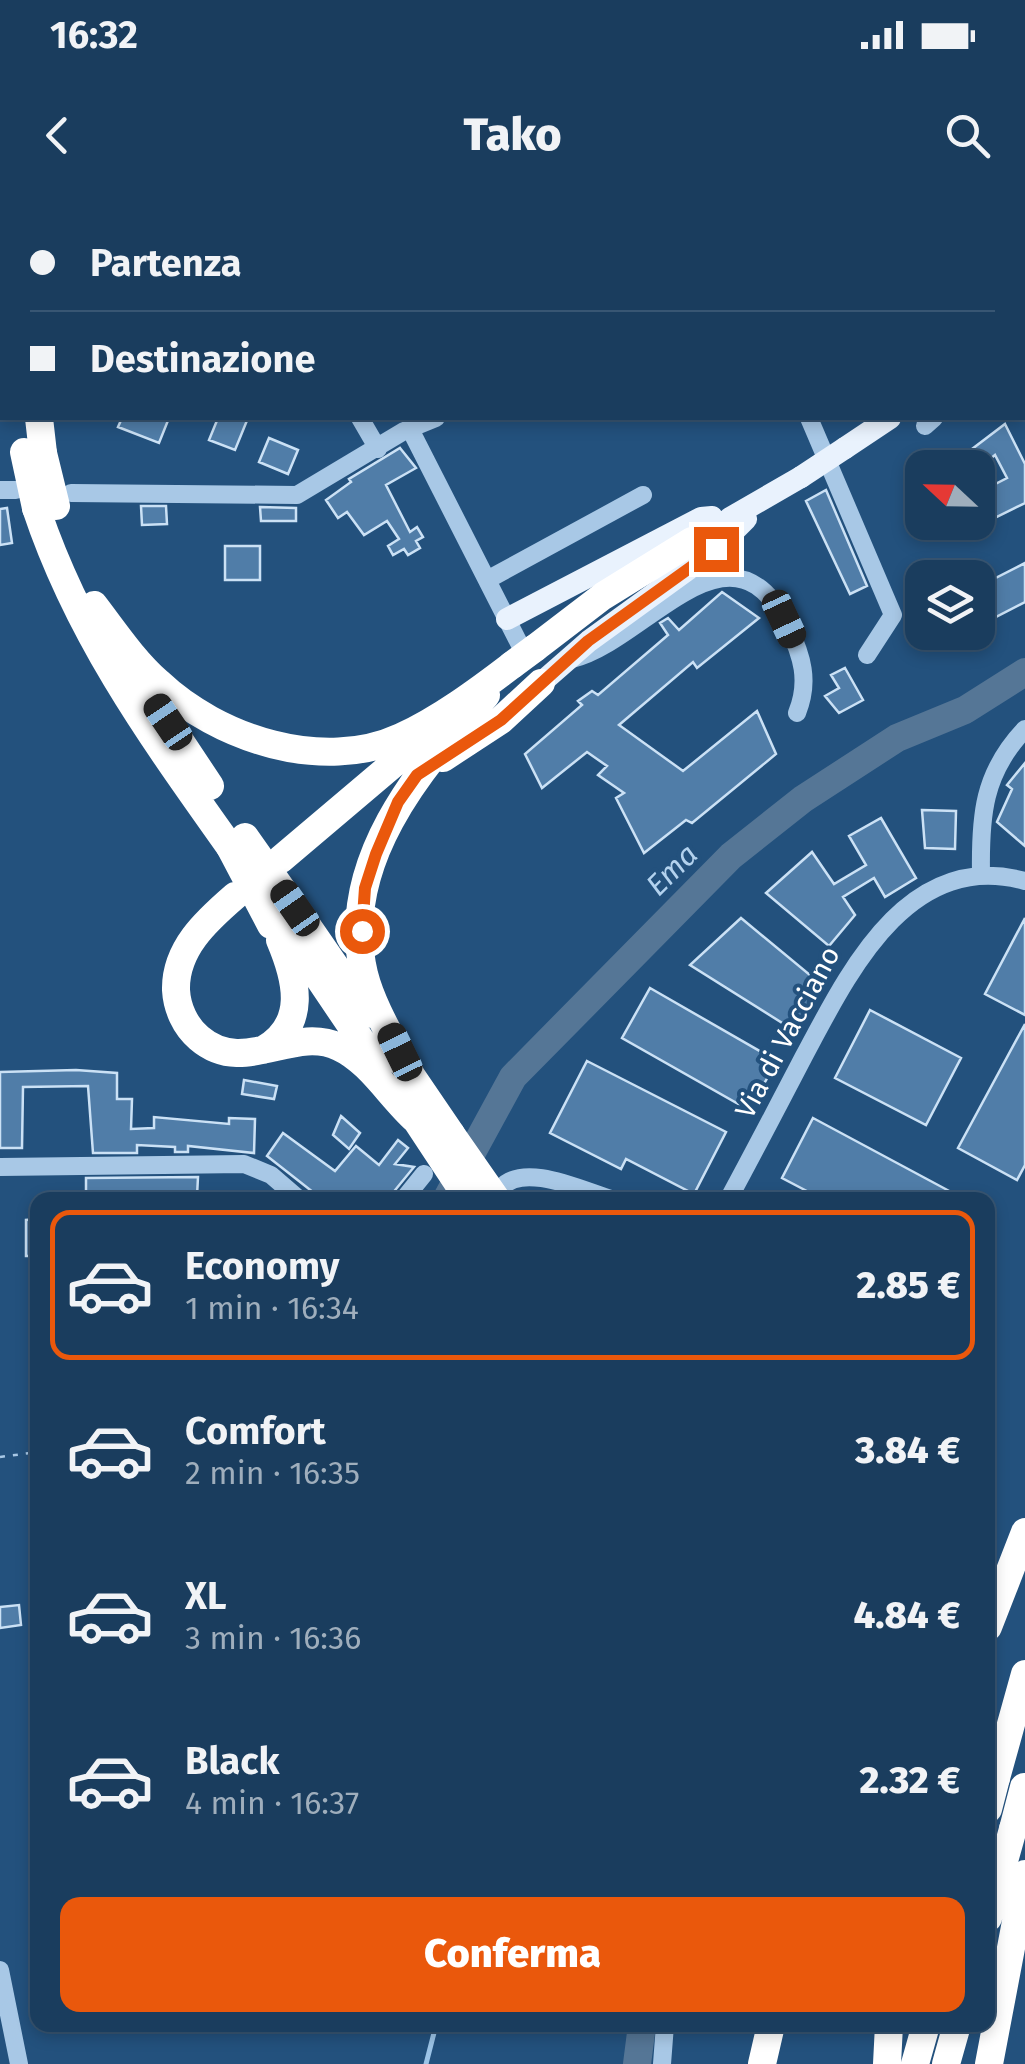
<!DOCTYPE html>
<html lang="it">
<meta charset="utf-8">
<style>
:root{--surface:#1a3d5e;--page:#234464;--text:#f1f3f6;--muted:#9faebc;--line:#385673;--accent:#ea580c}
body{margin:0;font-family:"Fira Sans",sans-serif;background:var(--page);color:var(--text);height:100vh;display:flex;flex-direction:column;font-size:38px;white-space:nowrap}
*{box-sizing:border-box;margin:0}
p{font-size:32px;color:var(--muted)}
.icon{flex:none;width:55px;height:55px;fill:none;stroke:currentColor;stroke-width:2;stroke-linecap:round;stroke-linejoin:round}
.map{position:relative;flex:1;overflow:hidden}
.side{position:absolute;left:30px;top:992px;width:965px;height:840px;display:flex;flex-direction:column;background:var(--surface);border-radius:20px;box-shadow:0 5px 15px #0003,0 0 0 2px var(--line)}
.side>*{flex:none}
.guide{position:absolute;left:0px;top:0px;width:1025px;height:220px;box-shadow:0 5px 15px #0003,0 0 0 2px var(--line);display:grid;align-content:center;height:220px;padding:0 30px;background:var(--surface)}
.needle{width:65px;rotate:292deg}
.buttons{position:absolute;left:905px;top:250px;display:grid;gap:20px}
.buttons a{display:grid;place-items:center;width:90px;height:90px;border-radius:20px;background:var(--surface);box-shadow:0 5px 15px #0003,0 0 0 2px var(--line);font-size:50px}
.end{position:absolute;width:45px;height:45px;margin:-22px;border:12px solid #ea580c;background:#fff;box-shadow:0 0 0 5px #fff}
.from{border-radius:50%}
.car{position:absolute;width:30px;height:60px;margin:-30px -15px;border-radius:12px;box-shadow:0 0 8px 2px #0007;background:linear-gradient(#222 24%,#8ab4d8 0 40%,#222 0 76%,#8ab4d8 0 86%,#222 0)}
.guide b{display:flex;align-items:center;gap:35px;height:95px;font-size:38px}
.guide b+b{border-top:2px solid var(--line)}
.guide i{width:25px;height:25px;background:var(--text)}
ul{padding:18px 0 0;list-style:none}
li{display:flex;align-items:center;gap:30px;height:150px;margin:0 20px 15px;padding:0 10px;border:5px solid transparent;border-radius:20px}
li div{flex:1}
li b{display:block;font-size:38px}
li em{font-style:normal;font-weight:800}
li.current{border-color:var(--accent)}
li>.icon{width:90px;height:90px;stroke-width:1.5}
.button{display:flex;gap:20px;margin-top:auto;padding:20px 30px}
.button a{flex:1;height:115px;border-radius:20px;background:var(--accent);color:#fff;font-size:40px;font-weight:800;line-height:115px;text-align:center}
.status{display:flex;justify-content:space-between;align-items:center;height:70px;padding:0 50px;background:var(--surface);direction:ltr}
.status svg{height:28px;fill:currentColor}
header{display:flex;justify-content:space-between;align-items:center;height:130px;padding:0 30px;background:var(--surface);font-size:45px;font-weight:800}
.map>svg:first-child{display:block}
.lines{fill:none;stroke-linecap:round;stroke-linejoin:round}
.stream{stroke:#9cc4e7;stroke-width:5}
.river{stroke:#557696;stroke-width:28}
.building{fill:#507da8;stroke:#cbe1f5;stroke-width:2.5}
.path{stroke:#a8c8e6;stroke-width:2.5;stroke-dasharray:5 8;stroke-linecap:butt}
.minor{stroke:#a8c8e6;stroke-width:18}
.major{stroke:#e9f2fd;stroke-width:22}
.highway{stroke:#fff;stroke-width:28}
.major-bridge{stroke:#e9f2fd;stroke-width:22}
.highway-bridge{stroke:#fff;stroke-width:28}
.route{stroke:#ea580c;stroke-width:12}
.labels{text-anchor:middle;stroke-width:8;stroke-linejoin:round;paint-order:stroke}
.street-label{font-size:28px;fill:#fff;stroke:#23517d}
.water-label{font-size:30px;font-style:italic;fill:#b3d2ee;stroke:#23517d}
</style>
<div class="status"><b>16:32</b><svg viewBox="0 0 49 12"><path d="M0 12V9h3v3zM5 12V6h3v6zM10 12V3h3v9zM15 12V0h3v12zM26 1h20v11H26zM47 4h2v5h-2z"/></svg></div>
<header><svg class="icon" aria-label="back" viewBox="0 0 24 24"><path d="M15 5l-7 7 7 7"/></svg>Tako<svg class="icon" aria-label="search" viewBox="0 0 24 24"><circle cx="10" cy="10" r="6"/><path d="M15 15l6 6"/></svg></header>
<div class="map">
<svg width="1025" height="1864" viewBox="0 0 1025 1864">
<rect width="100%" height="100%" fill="#23517d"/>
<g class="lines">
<path class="stream" d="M426 1864 436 1825"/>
<path class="river" d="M446 1000 513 877 731 656 803 599 897 538 965 510 1025 472
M637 1864 642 1825"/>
</g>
<path class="building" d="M122 218H169L159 243 118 227Z
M218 218H248L235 250 209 240Z
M1005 224 1025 264V303L956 337 949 322H978V293L1007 278 995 255 979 268H947Z
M269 238 298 250 288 274 259 262Z
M400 248 416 268 386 285 410 332 417 327 423 337 416 341 420 348 408 355 404 349 393 355 388 346 399 339 387 321 364 335 347 312 338 318 326 300 351 282 349 279Z
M826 290 867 386 850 394 806 301Z
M141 306H166L167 324 142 325Z
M260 307 296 308V321H261Z
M7 308 12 343 0 345V309Z
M225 346H260V380H225Z
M1025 363V402L988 421 983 412 978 415V387Z
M722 392 759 418 697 468 693 462 619 525 683 571 757 511 776 554 692 623 686 620 644 653 616 598 624 593 598 575 607 566 587 552 542 588 525 554 582 505 578 501 592 491 598 495 668 435 660 423 668 418 679 430Z
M845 468 863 500 839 513 825 496 839 488 831 475Z
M1025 563V646L997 622 1012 589 1007 585Z
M922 610 956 611 955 649 925 648Z
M881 618 916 678 885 697 874 678 843 697 855 715 829 746 766 693 812 652 834 684 866 665 849 636Z
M741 718 816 780 813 786 819 791 795 831 690 765Z
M1025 718V815L985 794Z
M650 788 777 861 749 910 622 838Z
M870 810 961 858 926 925 835 878Z
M1025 824V965L1017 980 958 948Z
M587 861 726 932 694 994 626 959 621 969 550 933Z
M76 870 117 873V899H132L131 929 154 928V917L229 924V918L255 919 254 953 188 946V952H175V947L137 945V953H93L88 886 23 887 22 948H0V872Z
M244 880 277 886 274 899 242 894Z
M341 916 360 933 349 949 333 935Z
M813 918 966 1000H824L782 978Z
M283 933 335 971 356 946 379 965 398 940 408 948 395 964 414 967 387 1000H323L267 956Z
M198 977 197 996 187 999 118 1000 108 995H86V978Z
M37 1019 36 1056H26V1020Z
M19 1405 21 1425 0 1428V1407Z"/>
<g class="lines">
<path class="path" d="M0 1257 38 1252"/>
<path class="minor" d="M212 0 219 2
M1012 2 1015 0
M360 218 378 249
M809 218 893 415 867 455
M925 226 934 218
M410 229 520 445
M0 290H16
M71 293 297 295 404 231 436 218
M487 380 643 295
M572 459C646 441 731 308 788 426 802 456 810 481 797 513
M981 674C980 616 983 573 1025 529
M0 967 244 964 271 975 300 1000
M501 988C524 961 585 992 614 1000
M403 1000 424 974
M728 1000C754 952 779 904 804 856 849 772 908 649 1025 681
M0 1770 19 1864
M662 1864 665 1825"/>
<path class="major" d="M1022 58 1025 54
M1022 122 1025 120
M845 248 890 218
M730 318 801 277
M507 419 701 318 712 317 718 325
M541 483 589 441 716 349 746 319 743 311"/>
<path class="highway" d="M4 0V2
M24 0V2
M39 218 43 253
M36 308C79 437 152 537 230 647
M94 405C114 431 133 460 158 482 218 539 323 573 401 537 440 519 478 491 512 465
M535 448 603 396 692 341
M137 476 210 586
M443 558 501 520 541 483
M281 659 431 532
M235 696C206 721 175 749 176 790 177 808 185 826 199 838 244 877 292 825 339 847 370 861 391 898 416 920
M295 708 368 814
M279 719 379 867
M263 850C308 825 297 780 280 740
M404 865 451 934
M413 879C397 846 373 810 364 774 338 664 419 569 486 495
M407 906 469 1000
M988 1427 1025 1332
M996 1578 1025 1474
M988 1718 1013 1629
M762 1864 771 1825
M887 1864 889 1825
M915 1864 926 1825
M946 1864 957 1825
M989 1864 1025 1674"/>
<path class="major-bridge" d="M801 277 845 248"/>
<path class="highway-bridge" d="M24 252 36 308
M43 253 56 306
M512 465 535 448
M245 637 295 708
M230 647 271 725
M451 934 497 1000
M988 1609 996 1578
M1013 1629 1024 1587"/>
</g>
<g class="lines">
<path class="route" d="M362 731 365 688 376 654 398 602 417 575 501 520 588 441 716 349"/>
</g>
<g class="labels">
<g class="street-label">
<text transform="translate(787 832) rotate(-62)" y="10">Via di Vacciano</text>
</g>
<g class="water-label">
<text transform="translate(672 670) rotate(-45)" y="10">Ema</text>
</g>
</g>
</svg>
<div class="buttons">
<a><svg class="needle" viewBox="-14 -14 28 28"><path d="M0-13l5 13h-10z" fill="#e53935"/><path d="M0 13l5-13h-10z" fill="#9faebc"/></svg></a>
<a><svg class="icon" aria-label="layers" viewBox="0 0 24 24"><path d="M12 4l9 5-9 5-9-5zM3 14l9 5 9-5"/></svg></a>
</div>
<i class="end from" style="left:362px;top:731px"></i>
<i class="end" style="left:716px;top:349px"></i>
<i class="car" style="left:784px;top:419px;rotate:155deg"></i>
<i class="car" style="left:168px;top:522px;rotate:326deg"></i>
<i class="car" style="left:295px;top:708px;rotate:325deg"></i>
<i class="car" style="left:400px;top:852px;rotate:334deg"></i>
<div class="guide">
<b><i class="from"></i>Partenza</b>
<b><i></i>Destinazione</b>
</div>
<section class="side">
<ul>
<li class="current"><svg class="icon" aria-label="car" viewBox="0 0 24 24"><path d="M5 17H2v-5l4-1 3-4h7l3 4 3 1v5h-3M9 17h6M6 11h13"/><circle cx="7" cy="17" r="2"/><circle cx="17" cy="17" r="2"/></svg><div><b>Economy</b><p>1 min · 16:34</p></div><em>2.85 €</em></li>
<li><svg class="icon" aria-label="car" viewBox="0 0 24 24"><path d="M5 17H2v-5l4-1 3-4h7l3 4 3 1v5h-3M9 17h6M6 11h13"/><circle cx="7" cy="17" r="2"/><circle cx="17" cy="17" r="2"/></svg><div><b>Comfort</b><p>2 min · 16:35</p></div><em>3.84 €</em></li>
<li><svg class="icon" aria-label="car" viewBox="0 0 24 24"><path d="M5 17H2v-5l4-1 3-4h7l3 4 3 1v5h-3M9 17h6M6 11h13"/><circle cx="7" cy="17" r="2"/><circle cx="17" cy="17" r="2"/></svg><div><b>XL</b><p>3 min · 16:36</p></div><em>4.84 €</em></li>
<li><svg class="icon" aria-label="car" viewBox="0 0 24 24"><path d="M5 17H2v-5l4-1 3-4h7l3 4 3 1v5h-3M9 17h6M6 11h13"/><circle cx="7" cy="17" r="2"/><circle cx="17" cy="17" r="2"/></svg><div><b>Black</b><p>4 min · 16:37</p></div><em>2.32 €</em></li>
</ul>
<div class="button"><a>Conferma</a></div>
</section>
</div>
